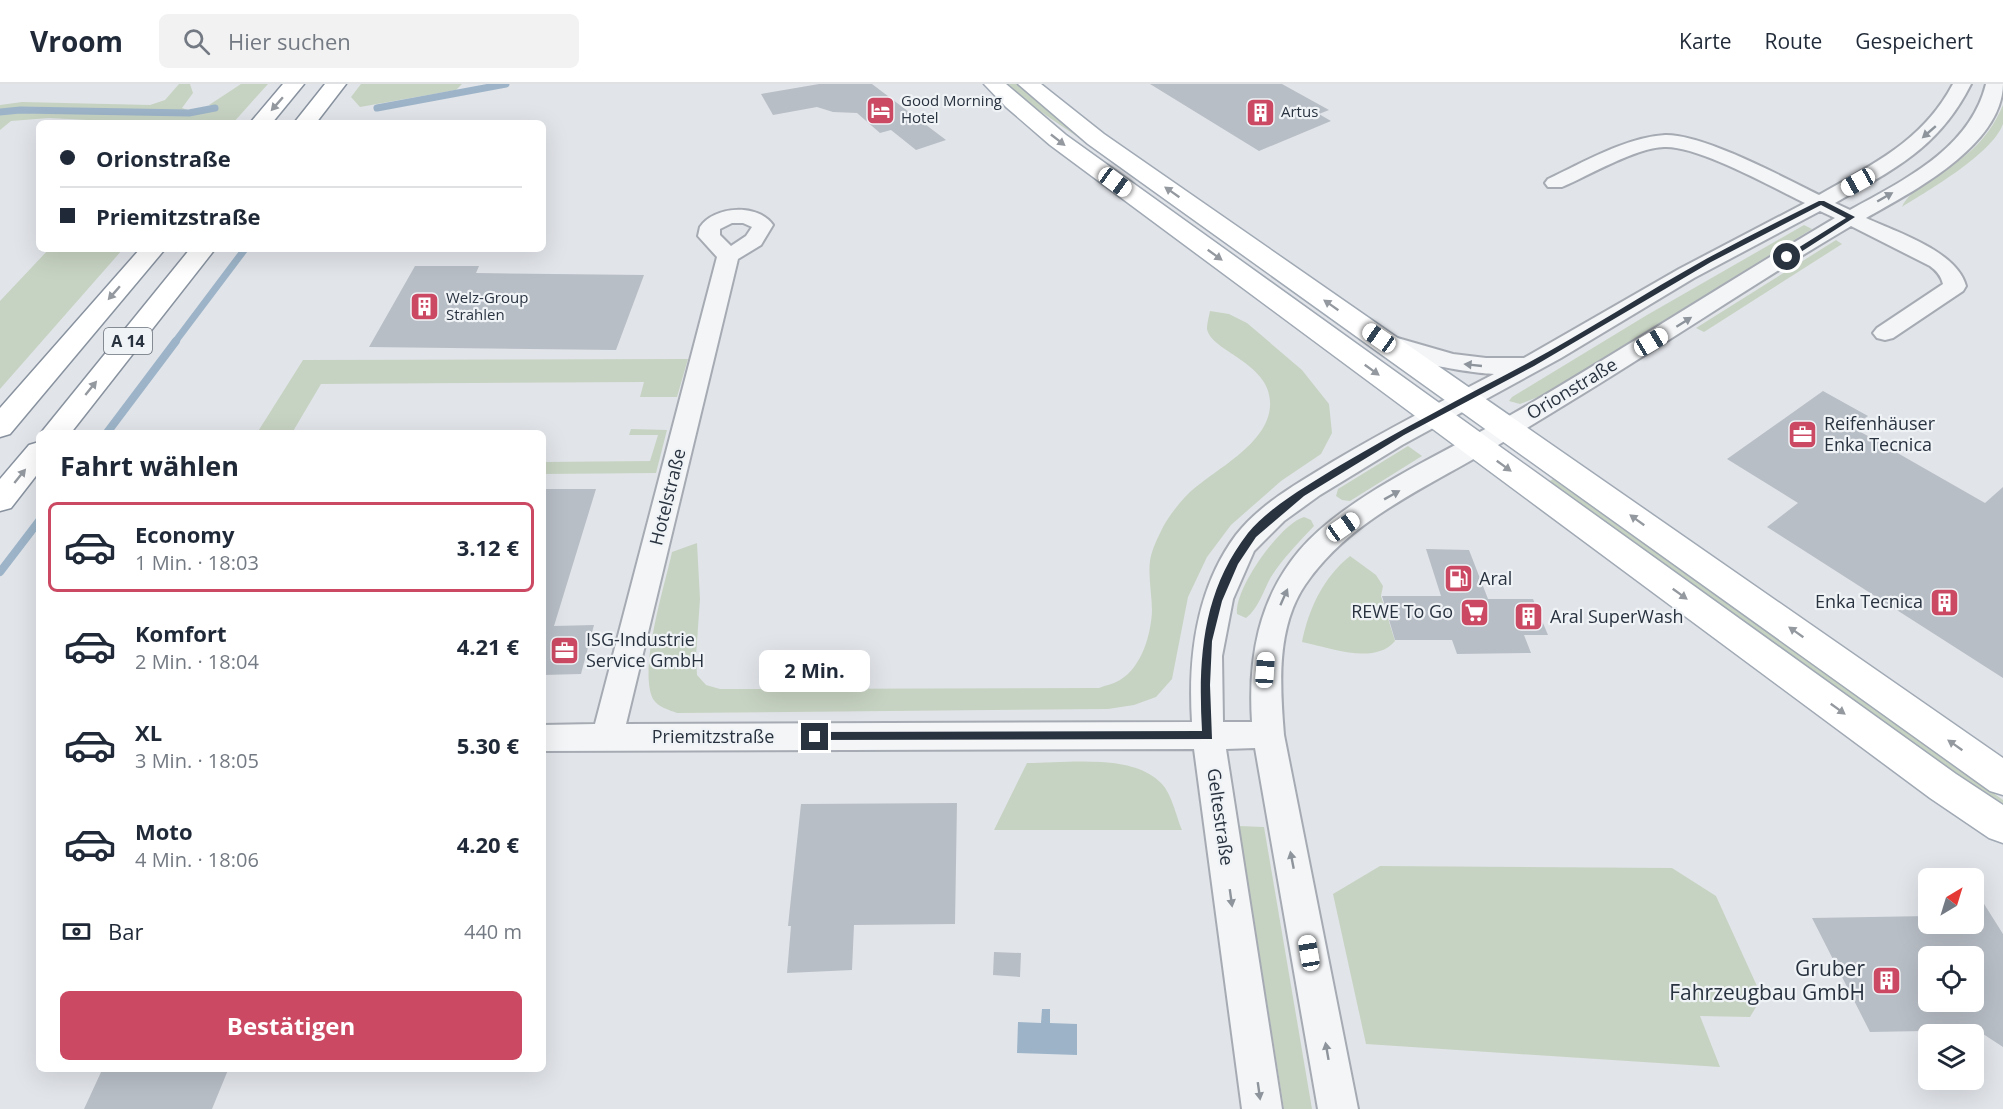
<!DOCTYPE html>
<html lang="de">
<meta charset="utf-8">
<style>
:root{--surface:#fff;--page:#f2f2f3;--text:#1f2937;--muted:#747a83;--line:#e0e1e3;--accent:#cb4963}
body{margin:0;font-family:"Open Sans",sans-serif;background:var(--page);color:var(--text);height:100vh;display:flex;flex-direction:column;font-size:22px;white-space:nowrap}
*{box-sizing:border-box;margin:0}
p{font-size:20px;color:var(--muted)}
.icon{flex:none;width:33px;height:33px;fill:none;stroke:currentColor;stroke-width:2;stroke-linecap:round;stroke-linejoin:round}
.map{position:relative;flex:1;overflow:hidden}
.details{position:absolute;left:36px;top:346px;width:510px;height:642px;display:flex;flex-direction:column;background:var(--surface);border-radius:9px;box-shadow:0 6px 24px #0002}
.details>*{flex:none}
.guide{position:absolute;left:36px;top:36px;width:510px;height:132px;border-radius:9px;box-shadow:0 6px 24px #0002;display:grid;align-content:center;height:132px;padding:0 24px;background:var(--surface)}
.needle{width:39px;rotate:38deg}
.fabs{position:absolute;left:1918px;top:784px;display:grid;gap:12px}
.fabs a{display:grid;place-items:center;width:66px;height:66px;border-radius:9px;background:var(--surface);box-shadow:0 6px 24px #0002;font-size:30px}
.end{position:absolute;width:27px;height:27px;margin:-14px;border:8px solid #293340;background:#fff;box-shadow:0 0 0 3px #fff}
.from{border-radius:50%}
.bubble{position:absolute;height:42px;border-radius:9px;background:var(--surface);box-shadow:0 6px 24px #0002;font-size:20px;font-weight:700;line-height:42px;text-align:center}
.car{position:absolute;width:18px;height:36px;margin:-18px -9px;border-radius:8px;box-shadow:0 0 4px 2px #0007;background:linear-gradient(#fff 24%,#345 0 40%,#fff 0 76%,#345 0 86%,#fff 0)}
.guide b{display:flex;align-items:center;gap:21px;height:57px;font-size:22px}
.guide b+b{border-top:2px solid var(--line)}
.guide i{width:15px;height:15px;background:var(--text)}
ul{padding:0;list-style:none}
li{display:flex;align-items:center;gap:18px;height:90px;margin:0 12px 9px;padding:0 12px;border:3px solid transparent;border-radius:9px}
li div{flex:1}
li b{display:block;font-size:22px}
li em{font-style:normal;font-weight:700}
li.on{border-color:var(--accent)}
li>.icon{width:54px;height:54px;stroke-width:1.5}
h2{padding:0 24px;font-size:27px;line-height:72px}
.pay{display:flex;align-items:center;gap:15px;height:66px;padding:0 24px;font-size:22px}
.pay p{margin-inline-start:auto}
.button{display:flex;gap:12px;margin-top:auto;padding:12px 24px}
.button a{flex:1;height:69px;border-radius:9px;background:var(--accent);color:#fff;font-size:24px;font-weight:700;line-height:69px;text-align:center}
header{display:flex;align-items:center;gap:36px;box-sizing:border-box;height:84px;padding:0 30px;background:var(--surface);border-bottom:2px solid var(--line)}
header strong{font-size:28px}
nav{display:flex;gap:33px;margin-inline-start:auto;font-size:21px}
.search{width:420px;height:54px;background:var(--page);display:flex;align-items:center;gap:15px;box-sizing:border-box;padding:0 21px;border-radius:9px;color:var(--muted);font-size:22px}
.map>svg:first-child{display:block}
.green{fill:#c7d3c2}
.water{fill:#9db4c8}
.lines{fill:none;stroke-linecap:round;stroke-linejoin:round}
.stream-far1{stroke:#9db4c8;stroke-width:7}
.stream{stroke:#9db4c8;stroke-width:8}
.building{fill:#b8bec6;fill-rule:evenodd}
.minor-casing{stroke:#a6abb3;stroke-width:4}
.major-casing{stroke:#a0a9b4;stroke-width:3}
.highway-casing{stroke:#88929f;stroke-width:3}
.minor{fill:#f3f5f7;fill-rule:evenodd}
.major{fill:#fff;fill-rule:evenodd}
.highway{fill:#fff;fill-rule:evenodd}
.oneway{fill:#9499a0}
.oneway2{fill:#8e949c}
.route{fill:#293340}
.labels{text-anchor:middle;stroke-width:4.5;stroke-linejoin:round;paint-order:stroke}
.far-poi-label{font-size:15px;fill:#293340;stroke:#f0f3f6;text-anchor:start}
.shield{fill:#f0f3f6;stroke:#656d77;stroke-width:1.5}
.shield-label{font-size:16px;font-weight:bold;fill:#293340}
.street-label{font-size:18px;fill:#293340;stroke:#f0f3f6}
.poi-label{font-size:18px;fill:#293340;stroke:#f0f3f6;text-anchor:start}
.near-poi-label{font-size:21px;fill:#293340;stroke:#f0f3f6;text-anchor:end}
</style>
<header>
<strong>Vroom</strong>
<div class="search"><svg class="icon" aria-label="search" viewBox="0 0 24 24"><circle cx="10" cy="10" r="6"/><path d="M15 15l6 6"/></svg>Hier suchen</div>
<nav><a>Karte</a><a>Route</a><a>Gespeichert</a></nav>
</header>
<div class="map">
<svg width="2003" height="1025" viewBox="0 0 2003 1025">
<rect width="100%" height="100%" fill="#e1e4e9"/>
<path class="green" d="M179 0H190L193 9 182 24 190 27 186 32 215 25 218 23 209 21 241 0H268L233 39H144L49 34 11 37 0 46V21L22 18 150 21 165 16Z
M361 0H462L456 6 360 23 351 13Z
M1007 0H1018L1158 108 1031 21Z
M2003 21C2003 26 2003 35 2003 40 1992 70 1929 106 1902 123 1909 104 1951 85 1967 70 1983 57 1995 40 2003 21Z
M1804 141 1812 145 1543 311 1520 320 1509 317 1512 313 1647 231Z
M1836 156 1842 160 1704 248 1696 244Z
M49 165H123L0 305V217Z
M1210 227 1229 230 1247 239 1302 286 1329 320 1332 349 1321 370 1281 397 1231 441 1207 473 1188 513 1172 595 1156 613 1134 621 1108 625 677 629C669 626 658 623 653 615 638 585 665 501 672 468L697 459 700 515 696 572 697 591 706 601 720 605 1099 604C1106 601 1114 600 1120 596 1142 583 1151 550 1152 527 1152 511 1148 493 1150 477 1151 467 1158 453 1163 443 1169 432 1179 419 1188 410 1213 386 1268 361 1270 322 1273 279 1211 268 1207 245 1207 240 1209 232 1210 227Z
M688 275 677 313H640L644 298 321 300 292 349H257L303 276Z
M631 345 667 346 656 389 543 390V378L650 377 658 351H629Z
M1408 362 1422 372 1350 417 1342 416 1336 412 1338 405Z
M1553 395 2003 716V728L1545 400Z
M1304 433 1311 436 1314 442C1299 458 1283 474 1271 493 1263 507 1259 524 1246 534L1237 530C1234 505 1280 440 1304 433Z
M1350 472 1376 491 1383 502 1381 512 1395 557C1374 582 1329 563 1302 558 1309 524 1323 494 1350 472Z
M1027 679C1066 679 1132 669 1161 699 1172 710 1176 732 1182 746H994Z
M1239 742 1264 743 1312 1025H1284Z
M1380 782 1672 784 1716 812 1762 913 1750 933 1700 932 1720 983 1366 960 1333 810Z"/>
<path class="water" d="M1042 925H1050V939L1077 940V971L1017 969 1018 938 1041 939Z"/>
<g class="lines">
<path class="stream-far1" d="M377 24 506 0
M0 28 20 26 189 29 215 24
M175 258 245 165"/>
<path class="stream" d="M106 350 176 257
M0 488 39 437"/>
</g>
<path class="building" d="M819 0H872L946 56 916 66 891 46 880 49 857 29 833 28 817 23 773 31 761 10Z
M1150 0H1282L1329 26 1319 30 1331 37 1259 67Z
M415 182H479L476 189 644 191 616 266 369 263Z
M1823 307 1868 332 1852 343 1985 419 2003 403V594L1767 443 1798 419 1727 375Z
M543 405H596L554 542 594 541 581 590 543 591Z
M1426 465 1469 466 1488 515H1533L1548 551H1524L1531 569 1457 570 1452 556H1395L1382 512H1441Z
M957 719 955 840 854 841 852 886 787 889 791 842H788L801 720Z
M1974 804 2003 850V963L1977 946 1870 948 1812 834 1929 832V840H1974ZM1929 873H1974V918H1929Z
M994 868 1021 869 1020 893 993 891Z
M102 986H228L212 1025H84Z"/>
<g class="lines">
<defs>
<path id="minor" d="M1953 0H1971C1939 64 1894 85 1835 119L1850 126C1904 96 1970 65 1986 0H2003C2002 62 1912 108 1866 134 1896 148 1957 167 1966 202L1963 207 1893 254 1885 256 1877 254 1873 249 1877 244 1943 200C1941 192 1937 187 1930 182L1851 142C1756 198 1665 260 1571 317 1537 338 1504 358 1470 377 1410 411 1344 443 1305 501 1276 544 1280 602 1284 651L1358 1025H1318L1255 664 1226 665 1282 1025H1242L1194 665 543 667V641L595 640 717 173 698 152 700 143C714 122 758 119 773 141L761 161 738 175 626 640 1192 638C1188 573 1196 505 1236 451 1261 419 1300 398 1334 377 1386 346 1440 318 1494 290 1471 289 1387 276 1375 258L1379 253 1387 251 1453 270 1486 274H1524L1679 185 1805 119C1774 104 1697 61 1664 63 1635 64 1590 91 1562 103H1548L1545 99 1548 95C1582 79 1627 53 1665 51 1703 50 1783 93 1819 111 1873 80 1923 57 1953 0ZM1820 127 1835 134C1728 197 1624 265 1516 328 1451 366 1347 410 1299 467 1258 516 1248 575 1252 638H1223L1222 572 1233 515 1254 467 1284 437 1320 411 1402 361 1561 274 1694 194ZM743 139 752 143 746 152 731 162 720 151V145L732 139Z"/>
<path id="major" d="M984 0H1006L1066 51 1956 690 2003 721V759L1989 754 1930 714 1050 61 1006 23Z
M1018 0H1041L1104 50 2003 674V711L1990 707 1088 60Z"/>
<path id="highway" d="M283 0H304L272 39H250Z
M325 0H346L316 39H294Z
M140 165H165L10 350 0 353V324Z
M190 165H215L70 350H40Z
M39 358V388L11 424 0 427V395L29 361Z"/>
</defs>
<use href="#minor" class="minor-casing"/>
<use href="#major" class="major-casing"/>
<use href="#highway" class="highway-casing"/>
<use href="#minor" class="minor"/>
<use href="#major" class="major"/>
<use href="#highway" class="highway"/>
</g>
<defs><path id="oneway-solid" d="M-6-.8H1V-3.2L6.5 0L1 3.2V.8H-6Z" transform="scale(1.5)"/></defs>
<g class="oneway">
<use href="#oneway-solid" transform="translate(277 20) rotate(131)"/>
<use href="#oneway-solid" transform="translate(1058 56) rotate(38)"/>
<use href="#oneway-solid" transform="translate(1172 108) rotate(-145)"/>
<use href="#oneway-solid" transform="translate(1215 171) rotate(36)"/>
<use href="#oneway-solid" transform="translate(114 209) rotate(131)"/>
<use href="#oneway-solid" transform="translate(1331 221) rotate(-145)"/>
<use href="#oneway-solid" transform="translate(1372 286) rotate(36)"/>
<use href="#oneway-solid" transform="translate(91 304) rotate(-51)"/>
<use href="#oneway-solid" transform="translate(1504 382) rotate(36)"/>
<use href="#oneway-solid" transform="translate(20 392) rotate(-51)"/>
<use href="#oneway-solid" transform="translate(1637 436) rotate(-144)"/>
<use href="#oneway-solid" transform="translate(1680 510) rotate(36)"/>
<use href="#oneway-solid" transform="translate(1796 548) rotate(-145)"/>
<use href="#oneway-solid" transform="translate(1838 625) rotate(36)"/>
<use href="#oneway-solid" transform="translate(1955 661) rotate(-145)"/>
</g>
<g class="oneway2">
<use href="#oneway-solid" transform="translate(1929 48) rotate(139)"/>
<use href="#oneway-solid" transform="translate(1885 113) rotate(-30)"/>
<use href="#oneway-solid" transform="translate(1684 238) rotate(-32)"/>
<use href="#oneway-solid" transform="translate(1473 281) rotate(-174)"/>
<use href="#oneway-solid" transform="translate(1392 411) rotate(-29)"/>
<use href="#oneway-solid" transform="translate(1284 513) rotate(-66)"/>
<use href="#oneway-solid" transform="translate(1292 776) rotate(-101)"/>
<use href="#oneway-solid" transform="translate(1231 814) rotate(82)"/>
<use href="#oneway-solid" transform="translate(1327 967) rotate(-100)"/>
<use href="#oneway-solid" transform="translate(1259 1007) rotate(82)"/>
</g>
<path class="route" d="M1819 117H1824L1855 133 1790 175H1785V172L1846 134 1821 121 1711 178 1534 282 1404 351 1304 412 1256 453 1238 480 1222 517 1212 557 1210 601 1212 655 811 656V650L815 648 1202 647C1198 575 1202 508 1248 449 1268 424 1311 399 1339 382 1400 346 1463 313 1526 280 1587 247 1645 209 1706 175 1743 155 1781 136 1819 117Z"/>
<defs>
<symbol id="hotel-square" viewBox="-11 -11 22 22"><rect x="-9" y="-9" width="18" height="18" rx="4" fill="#cb4963" stroke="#f0f3f6"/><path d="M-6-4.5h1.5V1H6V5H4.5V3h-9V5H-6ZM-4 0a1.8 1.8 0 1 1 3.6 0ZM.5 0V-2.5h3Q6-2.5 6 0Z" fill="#fff"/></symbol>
<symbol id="building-square" viewBox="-11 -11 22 22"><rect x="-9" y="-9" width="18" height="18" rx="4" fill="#cb4963" stroke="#f0f3f6"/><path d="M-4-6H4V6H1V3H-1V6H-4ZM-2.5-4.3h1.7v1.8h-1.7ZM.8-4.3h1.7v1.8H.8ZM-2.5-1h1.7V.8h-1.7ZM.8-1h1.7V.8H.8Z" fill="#fff"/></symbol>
<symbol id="office-square" viewBox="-11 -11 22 22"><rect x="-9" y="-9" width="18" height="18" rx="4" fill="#cb4963" stroke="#f0f3f6"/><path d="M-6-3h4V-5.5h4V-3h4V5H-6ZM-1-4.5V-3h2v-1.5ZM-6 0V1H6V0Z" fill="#fff"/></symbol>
<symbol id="fuel-square" viewBox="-11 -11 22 22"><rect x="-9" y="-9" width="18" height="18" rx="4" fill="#cb4963" stroke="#f0f3f6"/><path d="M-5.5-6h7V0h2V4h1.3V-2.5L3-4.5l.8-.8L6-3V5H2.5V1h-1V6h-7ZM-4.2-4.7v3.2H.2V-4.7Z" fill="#fff"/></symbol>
<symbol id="supermarket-square" viewBox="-11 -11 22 22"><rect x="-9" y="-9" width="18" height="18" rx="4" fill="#cb4963" stroke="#f0f3f6"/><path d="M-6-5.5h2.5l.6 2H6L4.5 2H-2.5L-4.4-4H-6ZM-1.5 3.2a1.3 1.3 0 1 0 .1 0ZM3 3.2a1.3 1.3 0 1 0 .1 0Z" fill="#fff"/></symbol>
</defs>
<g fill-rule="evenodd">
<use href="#hotel-square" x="864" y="10" width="33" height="33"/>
<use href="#building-square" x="1244" y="12" width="33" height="33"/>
<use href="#building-square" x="408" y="206" width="33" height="33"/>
<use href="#office-square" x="1786" y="334" width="33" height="33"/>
<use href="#fuel-square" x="1442" y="478" width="33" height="33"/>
<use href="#building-square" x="1928" y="502" width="33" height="33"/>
<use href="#supermarket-square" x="1458" y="512" width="33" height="33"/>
<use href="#building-square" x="1512" y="516" width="33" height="33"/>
<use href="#office-square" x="548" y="550" width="33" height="33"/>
<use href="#building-square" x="1870" y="880" width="33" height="33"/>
</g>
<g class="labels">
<g class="far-poi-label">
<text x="901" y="22">Good Morning<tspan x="901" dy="17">Hotel</tspan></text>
<text x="1281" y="33">Artus</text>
<text x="446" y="219">Welz-Group<tspan x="446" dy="17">Strahlen</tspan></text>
</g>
<rect class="shield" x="104" y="244" width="48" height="26" rx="4.5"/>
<g class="shield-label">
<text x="128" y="263">A 14</text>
</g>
<g class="street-label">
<text transform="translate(1572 305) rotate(-31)" y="6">Orionstraße</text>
<text transform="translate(668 413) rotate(-76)" y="6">Hotelstraße</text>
<text x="713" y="659">Priemitzstraße</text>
<text transform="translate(1220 733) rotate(82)" y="6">Geltestraße</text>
</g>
<g class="poi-label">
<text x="1824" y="346">Reifenhäuser<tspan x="1824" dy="21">Enka Tecnica</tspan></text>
<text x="1479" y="501">Aral</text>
<text x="1923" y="524" text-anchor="end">Enka Tecnica</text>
<text x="1453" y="534" text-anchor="end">REWE To Go</text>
<text x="1550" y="539">Aral SuperWash</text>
<text x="586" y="562">ISG-Industrie<tspan x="586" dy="21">Service GmbH</tspan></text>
</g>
<g class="near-poi-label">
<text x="1865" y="892">Gruber<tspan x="1865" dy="24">Fahrzeugbau GmbH</tspan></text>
</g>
</g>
</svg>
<div class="fabs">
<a><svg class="needle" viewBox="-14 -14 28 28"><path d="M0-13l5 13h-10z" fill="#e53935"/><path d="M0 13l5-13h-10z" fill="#747a83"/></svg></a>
<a><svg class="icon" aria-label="locate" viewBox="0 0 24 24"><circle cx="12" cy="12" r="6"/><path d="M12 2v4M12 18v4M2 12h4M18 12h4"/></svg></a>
<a><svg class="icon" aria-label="layers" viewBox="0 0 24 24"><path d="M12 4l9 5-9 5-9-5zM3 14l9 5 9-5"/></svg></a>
</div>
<i class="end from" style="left:1787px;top:173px"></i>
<i class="end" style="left:815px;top:653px"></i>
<div class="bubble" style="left:759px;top:566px;width:111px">2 Min.</div>
<i class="car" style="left:1115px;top:98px;rotate:126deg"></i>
<i class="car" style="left:1858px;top:98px;rotate:241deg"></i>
<i class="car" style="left:1379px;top:254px;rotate:305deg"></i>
<i class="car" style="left:1651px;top:258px;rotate:59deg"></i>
<i class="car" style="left:1343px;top:443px;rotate:55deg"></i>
<i class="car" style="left:1265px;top:586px;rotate:4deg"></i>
<i class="car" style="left:1309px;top:869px;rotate:350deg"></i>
<div class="guide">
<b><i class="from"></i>Orionstraße</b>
<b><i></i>Priemitzstraße</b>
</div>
<section class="details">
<h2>Fahrt wählen</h2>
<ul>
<li class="on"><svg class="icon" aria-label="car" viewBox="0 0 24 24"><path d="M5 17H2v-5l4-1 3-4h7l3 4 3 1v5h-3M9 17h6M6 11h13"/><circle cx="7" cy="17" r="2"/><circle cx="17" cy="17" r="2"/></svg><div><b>Economy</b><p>1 Min. · 18:03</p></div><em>3.12 €</em></li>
<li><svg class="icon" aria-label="car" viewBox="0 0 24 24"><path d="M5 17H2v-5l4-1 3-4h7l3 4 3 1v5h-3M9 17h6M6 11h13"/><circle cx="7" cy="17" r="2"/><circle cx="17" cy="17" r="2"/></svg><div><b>Komfort</b><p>2 Min. · 18:04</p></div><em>4.21 €</em></li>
<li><svg class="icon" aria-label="car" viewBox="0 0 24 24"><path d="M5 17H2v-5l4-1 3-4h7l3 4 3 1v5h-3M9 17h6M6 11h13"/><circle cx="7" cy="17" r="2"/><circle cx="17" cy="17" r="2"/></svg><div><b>XL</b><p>3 Min. · 18:05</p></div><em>5.30 €</em></li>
<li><svg class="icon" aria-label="car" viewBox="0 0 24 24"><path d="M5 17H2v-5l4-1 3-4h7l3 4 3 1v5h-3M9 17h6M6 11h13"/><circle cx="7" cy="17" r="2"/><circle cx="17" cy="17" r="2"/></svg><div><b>Moto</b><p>4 Min. · 18:06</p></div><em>4.20 €</em></li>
</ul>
<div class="pay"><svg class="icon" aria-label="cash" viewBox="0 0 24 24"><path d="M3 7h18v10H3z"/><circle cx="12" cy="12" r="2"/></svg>Bar<p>440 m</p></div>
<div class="button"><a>Bestätigen</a></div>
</section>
</div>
